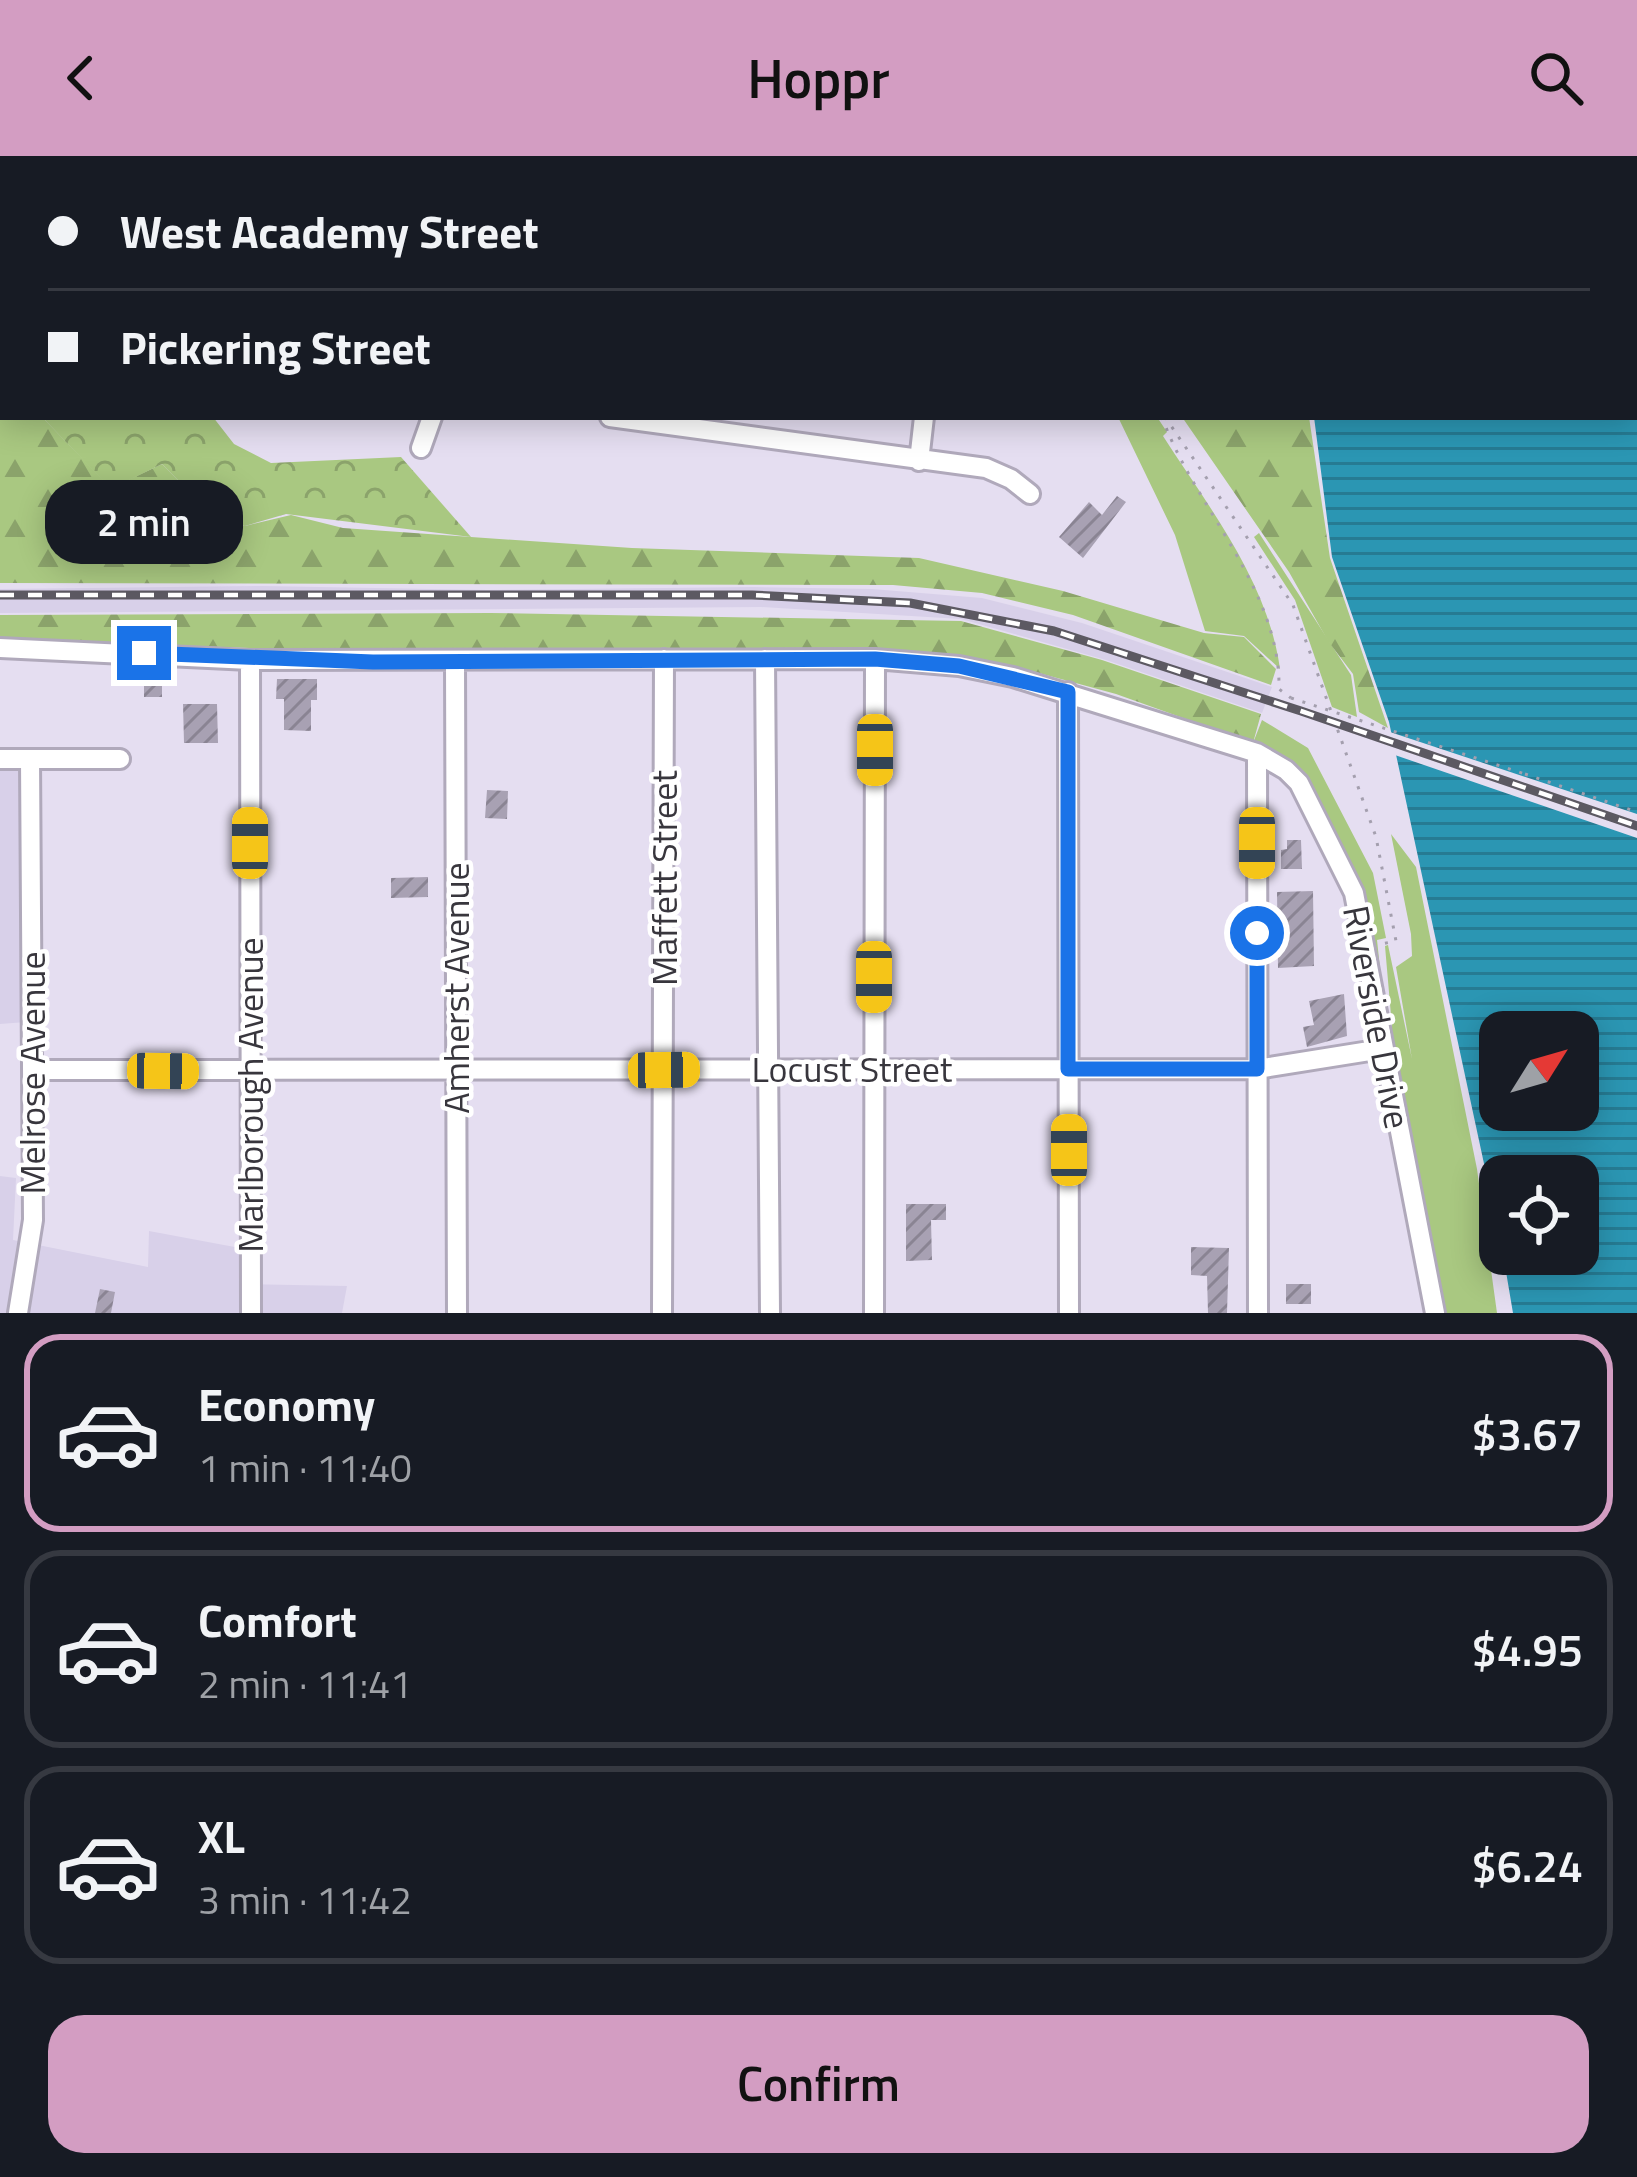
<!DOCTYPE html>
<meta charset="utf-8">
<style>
:root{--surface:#171b24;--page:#20242c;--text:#f1f3f6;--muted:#9ea1a6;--line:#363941;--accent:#d39dc2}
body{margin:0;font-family:"Titillium Web",sans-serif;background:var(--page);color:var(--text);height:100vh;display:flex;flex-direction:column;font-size:45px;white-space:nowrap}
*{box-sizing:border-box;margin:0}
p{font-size:39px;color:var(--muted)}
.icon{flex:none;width:66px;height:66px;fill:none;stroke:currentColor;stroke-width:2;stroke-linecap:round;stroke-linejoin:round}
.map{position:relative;height:1157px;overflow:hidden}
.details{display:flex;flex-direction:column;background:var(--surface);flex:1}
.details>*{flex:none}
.guide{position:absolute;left:0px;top:0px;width:1638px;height:264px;box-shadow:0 6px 30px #0003;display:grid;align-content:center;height:264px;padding:0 48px;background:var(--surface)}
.needle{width:78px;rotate:53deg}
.tools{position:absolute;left:1479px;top:855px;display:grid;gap:24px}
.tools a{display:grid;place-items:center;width:120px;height:120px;border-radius:24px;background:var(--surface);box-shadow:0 6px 30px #0003;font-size:60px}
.end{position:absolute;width:54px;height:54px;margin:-27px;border:15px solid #1a73e8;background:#fff;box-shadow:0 0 0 6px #fff}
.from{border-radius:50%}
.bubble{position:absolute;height:84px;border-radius:36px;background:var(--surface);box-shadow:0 6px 30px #0003;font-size:39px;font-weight:600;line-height:84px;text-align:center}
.car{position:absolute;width:36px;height:72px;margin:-36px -18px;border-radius:15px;box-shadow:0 0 9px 3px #0007;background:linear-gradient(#f5c518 24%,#345 0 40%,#f5c518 0 76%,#345 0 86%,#f5c518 0)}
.guide b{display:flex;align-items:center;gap:42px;height:114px;font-size:45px}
.guide b+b{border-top:3px solid var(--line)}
.guide i{width:30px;height:30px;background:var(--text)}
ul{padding:21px 0 0;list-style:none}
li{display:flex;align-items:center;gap:36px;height:198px;margin:0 24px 18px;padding:0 24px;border:6px solid var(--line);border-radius:36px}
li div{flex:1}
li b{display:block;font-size:45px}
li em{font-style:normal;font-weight:600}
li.on{border-color:var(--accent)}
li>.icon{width:108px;height:108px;stroke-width:1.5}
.cta{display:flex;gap:24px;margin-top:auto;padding:24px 48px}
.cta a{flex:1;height:138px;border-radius:36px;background:var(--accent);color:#111;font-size:48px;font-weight:600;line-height:138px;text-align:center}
header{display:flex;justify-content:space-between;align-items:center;height:156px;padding:0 48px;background:var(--accent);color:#111;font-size:54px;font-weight:600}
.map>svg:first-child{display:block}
.built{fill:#d8d0e9}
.grass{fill:#a9c881}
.forest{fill:url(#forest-firs)}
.park{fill:url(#park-crowns)}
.water{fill:url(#water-rules);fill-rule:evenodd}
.pier{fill:#e5def1}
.building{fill:url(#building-hatch)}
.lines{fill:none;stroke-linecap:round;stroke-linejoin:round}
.minor-casing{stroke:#b0a9bb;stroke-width:24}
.path{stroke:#a49fae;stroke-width:3;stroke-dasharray:3 9;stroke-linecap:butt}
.minor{stroke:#fff;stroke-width:18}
.rail-casing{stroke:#5c5962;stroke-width:9}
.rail{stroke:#fff;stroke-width:4.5;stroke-dasharray:14;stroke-linecap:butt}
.path-bridge{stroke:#a49fae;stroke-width:3;stroke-dasharray:3 9;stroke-linecap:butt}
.route{stroke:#1a73e8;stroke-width:15}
.labels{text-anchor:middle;stroke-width:9;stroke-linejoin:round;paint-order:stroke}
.street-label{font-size:36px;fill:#38363d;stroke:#fff}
</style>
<header><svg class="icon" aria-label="back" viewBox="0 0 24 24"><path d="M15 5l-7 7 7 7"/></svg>Hoppr<svg class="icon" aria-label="search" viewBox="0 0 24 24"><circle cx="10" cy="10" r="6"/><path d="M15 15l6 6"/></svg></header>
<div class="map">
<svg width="1637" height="1157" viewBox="0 0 1637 1157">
<defs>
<pattern id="forest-firs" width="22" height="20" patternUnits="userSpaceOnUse" patternTransform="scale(3)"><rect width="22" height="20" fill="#a9c881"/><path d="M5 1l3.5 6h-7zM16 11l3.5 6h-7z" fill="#8ba36b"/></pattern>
<pattern id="park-crowns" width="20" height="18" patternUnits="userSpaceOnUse" patternTransform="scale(3)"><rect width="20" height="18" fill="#a9c881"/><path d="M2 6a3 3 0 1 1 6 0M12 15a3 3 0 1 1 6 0" fill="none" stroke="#8ba36b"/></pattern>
<pattern id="water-rules" width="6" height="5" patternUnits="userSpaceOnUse" patternTransform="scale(3)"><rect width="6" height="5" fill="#2b96b3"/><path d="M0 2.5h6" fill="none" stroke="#267b93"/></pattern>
<pattern id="building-hatch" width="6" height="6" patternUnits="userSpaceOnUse" patternTransform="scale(3)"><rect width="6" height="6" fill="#a8a1b3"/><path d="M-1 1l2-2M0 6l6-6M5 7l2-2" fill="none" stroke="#8a8493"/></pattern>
</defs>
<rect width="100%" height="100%" fill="#e5def1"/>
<path class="built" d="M263 430 487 434 754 431 872 433 982 442 1082 467 1272 531 1262 557 1106 504 961 463 761 451 0 457V433Z
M0 609H20L26 866 0 868Z
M0 1020 16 1022 13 1084 148 1111 149 1075 240 1092 242 1128 347 1130 342 1157H0Z"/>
<path class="grass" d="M1118 261H1157L1167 276 1163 280C1210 353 1268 426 1280 513L1244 480 1205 475 1175 379Z
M1259 377 1351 519 1357 561 1332 551 1295 444 1254 381Z
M1262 564 1308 592 1373 717 1386 782 1377 784 1386 868 1363 734 1300 615 1281 600 1253 587Z
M1391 678 1416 711 1477 1013 1497 1157H1441L1387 873 1392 871 1385 790 1388 789 1412 903 1396 811 1412 800 1411 778Z"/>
<path class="forest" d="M0 217 3 261H42L111 332 162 308 218 365 245 370 291 359 343 372 471 381 632 392 919 402 1063 435 1204 477 1244 481 1276 513 1271 529 1073 459 982 437 893 429 0 427Z
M1182 261H1309L1330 402 1388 572 1359 556 1353 518 1328 485 1289 416Z
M490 457 961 465 1102 504 1261 558 1253 587 1116 538 1024 513 956 500 869 494 360 496 0 483V459Z"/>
<path class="park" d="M0 0H190L3 3V220Z
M42 261H213L234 288 271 307 401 301 471 381 286 358 245 370 218 365 162 308 111 333Z"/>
<path class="water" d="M1239 0H1637V1157H1513L1503 1098H1578V1020H1500V1082L1389 566 1332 401 1314 261H1635V3ZM1500 876H1578V954H1500Z"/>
<path class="pier" d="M1384 574 1637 658V682L1389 597Z"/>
<path class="building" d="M1117 340 1126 346 1083 402 1059 381 1089 346 1102 359Z
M277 523H317V544H311V575L284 574V543H276Z
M144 525H162V541H144Z
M183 548H217L218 587H184Z
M487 634 508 635 507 663 485 662Z
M1287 684H1301L1302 713H1281V694L1287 693Z
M428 721V741L391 742V722Z
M1313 735 1314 810 1278 812 1277 736Z
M1344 838 1347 880 1307 891 1303 871 1314 869 1309 845Z
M906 1048H946V1064H931L932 1104 906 1105Z
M1191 1091 1229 1092 1227 1157H1208L1207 1120 1191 1119Z
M1286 1128H1311V1148H1286Z
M100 1133 115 1136 111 1157H95Z"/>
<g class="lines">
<defs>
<path id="minor" d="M501 0 505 3
M806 0 809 3
M326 3 327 0
M699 3 702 0
M610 261 986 312 1011 323 1030 338
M421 292 432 261
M919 305 924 261
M0 492 250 504 875 503 959 510 1013 521 1257 597 1286 614 1299 627 1354 737 1435 1157
M765 503 770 1157
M250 504 251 1157
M455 506 457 1157
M1068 536 1069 1157
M1257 597 1258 1157
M0 603H120
M33 914 1257 913 1382 893
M18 1157 33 1064 30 603
M662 1157 664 503
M874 1157 875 503"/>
</defs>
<use href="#minor" class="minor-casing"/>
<path class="path" d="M0 0 3 4
M994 0 996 3
M154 3 158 0
M1162 261C1194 351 1281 433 1279 533L1291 542
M1165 261 1293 449 1376 681 1396 785 1381 788
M1525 618 1637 656"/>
<use href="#minor" class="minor"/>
<defs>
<path id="rail" d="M0 439H752L910 447 1054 475 1301 555 1637 670"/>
</defs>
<use href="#rail" class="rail-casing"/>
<use href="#rail" class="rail"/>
<path class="path-bridge" d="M1291 542 1525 618"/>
</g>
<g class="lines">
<path class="route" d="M144 497 373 506 875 503 959 510 1068 536V913H1257V777"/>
</g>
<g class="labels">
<g class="street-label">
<text transform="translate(664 722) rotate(-90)" y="13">Maffett Street</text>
<text transform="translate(456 832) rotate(-90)" y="13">Amherst Avenue</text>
<text transform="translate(1377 861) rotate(79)" y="13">Riverside Drive</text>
<text x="852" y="926">Locust Street</text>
<text transform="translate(32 917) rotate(-90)" y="13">Melrose Avenue</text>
<text transform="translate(250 939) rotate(-90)" y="13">Marlborough Avenue</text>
</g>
</g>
</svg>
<div class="tools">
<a><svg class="needle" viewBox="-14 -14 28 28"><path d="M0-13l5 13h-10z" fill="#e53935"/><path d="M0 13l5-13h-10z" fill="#9ea1a6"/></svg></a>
<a><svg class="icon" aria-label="locate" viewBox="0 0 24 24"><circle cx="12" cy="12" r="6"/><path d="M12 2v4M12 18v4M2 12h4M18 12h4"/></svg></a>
</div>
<i class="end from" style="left:1257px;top:777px"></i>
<i class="end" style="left:144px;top:497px"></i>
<div class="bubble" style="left:45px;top:324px;width:198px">2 min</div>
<i class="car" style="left:875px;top:594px;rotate:180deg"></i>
<i class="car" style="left:250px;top:687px;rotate:0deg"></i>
<i class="car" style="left:1257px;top:687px;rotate:180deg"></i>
<i class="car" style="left:874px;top:821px;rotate:180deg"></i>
<i class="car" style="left:664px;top:914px;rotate:89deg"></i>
<i class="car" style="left:163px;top:915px;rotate:91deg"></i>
<i class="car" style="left:1069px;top:994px;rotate:0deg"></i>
<div class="guide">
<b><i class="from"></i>West Academy Street</b>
<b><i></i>Pickering Street</b>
</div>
</div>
<section class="details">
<ul>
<li class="on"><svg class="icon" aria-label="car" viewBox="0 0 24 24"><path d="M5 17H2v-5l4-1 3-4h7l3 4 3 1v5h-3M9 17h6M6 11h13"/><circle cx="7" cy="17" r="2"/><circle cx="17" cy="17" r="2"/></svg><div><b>Economy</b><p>1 min · 11:40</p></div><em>$3.67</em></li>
<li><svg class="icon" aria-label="car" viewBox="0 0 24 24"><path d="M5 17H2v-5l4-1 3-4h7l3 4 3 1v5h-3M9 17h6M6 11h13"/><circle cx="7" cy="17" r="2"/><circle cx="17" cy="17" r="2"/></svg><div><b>Comfort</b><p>2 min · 11:41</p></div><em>$4.95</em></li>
<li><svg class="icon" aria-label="car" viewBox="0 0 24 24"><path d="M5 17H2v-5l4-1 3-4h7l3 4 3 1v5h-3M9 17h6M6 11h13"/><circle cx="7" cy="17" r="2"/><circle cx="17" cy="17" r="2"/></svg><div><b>XL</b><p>3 min · 11:42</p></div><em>$6.24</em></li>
</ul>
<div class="cta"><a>Confirm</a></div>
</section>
